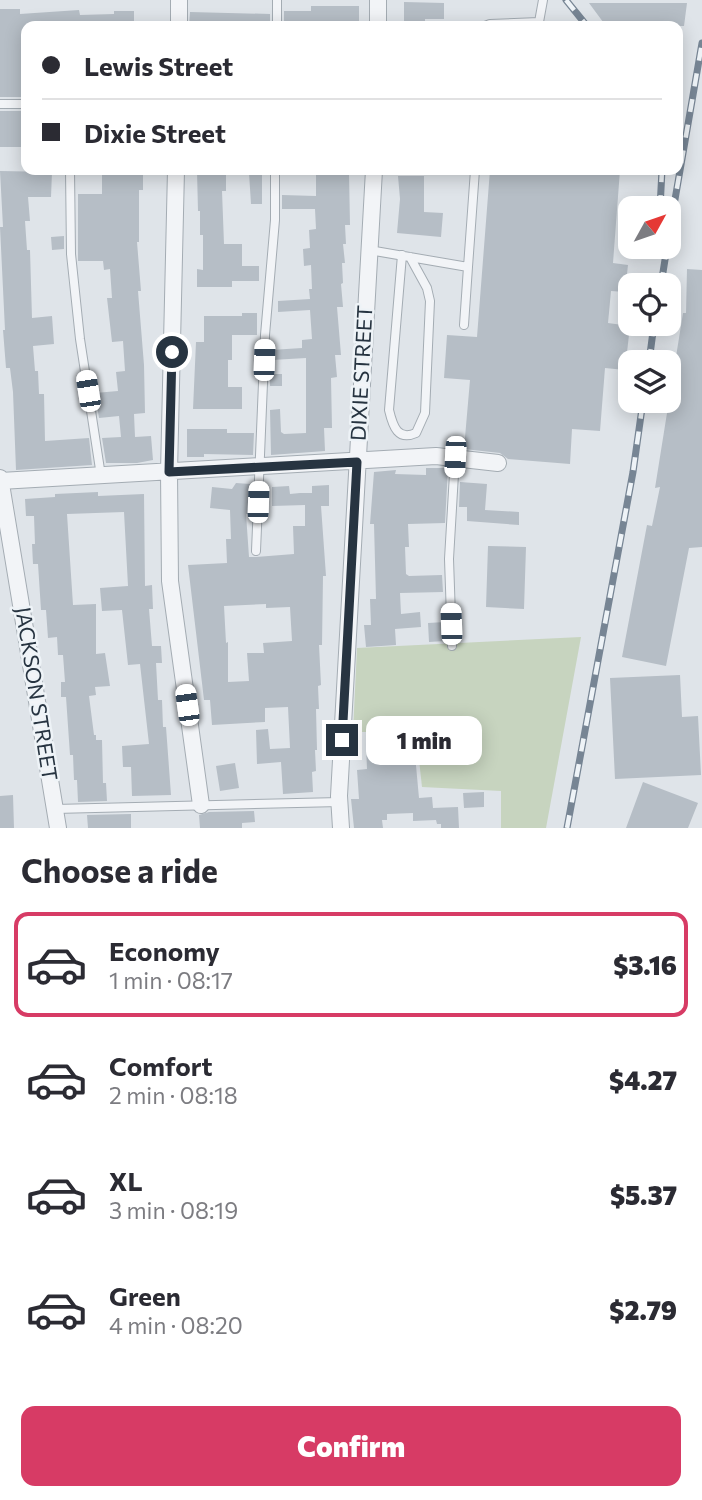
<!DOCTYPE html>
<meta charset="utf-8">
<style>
:root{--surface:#fff;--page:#f2f2f3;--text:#2b2b33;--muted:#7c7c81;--line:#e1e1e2;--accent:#d73b65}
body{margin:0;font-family:Commissioner,sans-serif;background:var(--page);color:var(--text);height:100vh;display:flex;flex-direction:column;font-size:26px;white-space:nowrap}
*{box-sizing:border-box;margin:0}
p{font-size:23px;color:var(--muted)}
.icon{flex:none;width:38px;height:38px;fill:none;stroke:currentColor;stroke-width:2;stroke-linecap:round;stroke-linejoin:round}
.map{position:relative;height:828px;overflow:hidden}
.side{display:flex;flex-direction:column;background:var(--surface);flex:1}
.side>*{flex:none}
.banner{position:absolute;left:21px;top:21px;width:662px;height:154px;border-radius:14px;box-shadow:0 4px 18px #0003;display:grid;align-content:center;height:154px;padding:0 21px;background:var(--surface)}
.needle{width:46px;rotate:50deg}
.tools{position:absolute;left:618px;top:196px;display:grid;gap:14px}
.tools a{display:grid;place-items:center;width:63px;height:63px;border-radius:14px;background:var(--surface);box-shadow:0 4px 18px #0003;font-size:35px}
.end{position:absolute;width:32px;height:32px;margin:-16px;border:9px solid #273441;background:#fff;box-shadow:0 0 0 4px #fff}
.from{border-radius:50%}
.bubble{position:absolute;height:49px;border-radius:14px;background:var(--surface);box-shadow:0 4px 18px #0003;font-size:23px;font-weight:800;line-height:49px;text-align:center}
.car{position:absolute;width:21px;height:42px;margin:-21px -10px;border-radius:9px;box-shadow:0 0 5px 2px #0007;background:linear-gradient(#fff 24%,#345 0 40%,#fff 0 76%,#345 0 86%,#fff 0)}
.banner b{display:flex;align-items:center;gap:24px;height:66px;font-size:26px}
.banner b+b{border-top:2px solid var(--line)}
.banner i{width:18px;height:18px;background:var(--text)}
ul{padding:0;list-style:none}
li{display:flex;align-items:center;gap:21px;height:105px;margin:0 14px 10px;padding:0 7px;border:4px solid transparent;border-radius:14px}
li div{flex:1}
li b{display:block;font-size:26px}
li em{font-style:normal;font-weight:800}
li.active{border-color:var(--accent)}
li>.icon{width:63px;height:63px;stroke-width:1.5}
h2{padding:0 21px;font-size:32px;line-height:84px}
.primary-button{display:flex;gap:14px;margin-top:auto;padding:14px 21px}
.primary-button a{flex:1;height:80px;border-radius:14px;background:var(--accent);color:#fff;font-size:28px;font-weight:800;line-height:80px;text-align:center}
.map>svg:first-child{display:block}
.green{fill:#c7d4bf}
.building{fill:#b6bec6;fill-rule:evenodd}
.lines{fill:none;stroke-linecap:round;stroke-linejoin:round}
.lane-casing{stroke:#a4acb3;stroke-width:10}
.street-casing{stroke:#a4acb3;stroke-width:18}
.lane{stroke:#f2f4f7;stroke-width:8}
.street{stroke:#f2f4f7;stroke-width:16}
.rail-casing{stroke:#778594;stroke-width:7}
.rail{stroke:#eef3f7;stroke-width:4.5;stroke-dasharray:13;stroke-linecap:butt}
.route{stroke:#273441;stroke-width:9}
.labels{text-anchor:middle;stroke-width:5;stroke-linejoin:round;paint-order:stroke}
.street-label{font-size:21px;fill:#273441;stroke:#eef3f7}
</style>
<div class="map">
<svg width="702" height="828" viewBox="0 0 702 828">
<rect width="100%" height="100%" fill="#dfe4e9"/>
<path class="green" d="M581 637 546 828H501V791L422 787 416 732H353L357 648Z"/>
<path class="building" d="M404 2 444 3V19H425V26H404Z
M589 3H687L684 26H606Z
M311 6H359V23L357 26H331V23L302 22V26H284V11H311Z
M0 9H20V14L79 10 80 15 114 14V11H134V26H26V97H0Z
M190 12 270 14V26H189Z
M0 111H26V147H0Z
M316 170H349V173L350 225H345L346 244H343L345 263H342L343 283 341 284 343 307H337L341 355H335L337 377 331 378 332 428H324L325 451 271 455 270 410 280 409 281 432 284 434 306 433V358L272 360 271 350 302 348V340L312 339 310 310 278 312V301L310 299 309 289H312L311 265 304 266 303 249 310 248 309 230 316 229 315 209H282V195L316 196Z
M490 170H620L613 263 628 265 625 292 611 291 608 323 630 326 625 370 605 368 600 431 572 429 570 464 508 459 500 453 464 449 470 380 444 378 447 335 477 337Z
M0 171 52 172 51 197H28L30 221H25L27 250H30L32 318 52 316 54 344 33 346 35 371H38L39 394H44L45 441 89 438 92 465 16 470 13 392 10 368H6L3 330H5L0 227H3Z
M197 171 226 172V191H222L224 244H242V266H259V281H232V287H197V269L203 270V235H200V211H198Z
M102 173H143V190H139V242H137L141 291H138L144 365 145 413 134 414 135 437 151 436 153 460 137 463H106L102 438 121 437 119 416 99 418 95 393 118 391 116 372 125 371 123 341 112 342 107 298H112L110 269 104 270 103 261H78V194H102Z
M249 173H262V204H251Z
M398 176H424V212L443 213 441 237 397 233 400 199Z
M64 236V249L52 250 51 237Z
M687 269 702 270V547L689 548 666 666 622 657 647 525 652 526 660 487 655 488 683 313H686Z
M242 313H257V335H232V360H228V387H242V409H193L196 342H204V316H242Z
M270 374H282V386H270Z
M187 429H227V433H254L253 455 204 454V457H187Z
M426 468H448L445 523 408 524 409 547H405L406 574 409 576 442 575 443 592 400 593 401 614 420 612 421 627 395 629 396 645 366 647 364 625H371L370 599H376L374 524H370L374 472 396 470 395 474 426 475Z
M460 482 487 484 485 510 519 512V525L467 521V507H459Z
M236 483 250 484 249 488H252L250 514H246L249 557H256L294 554 293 526H305V505L272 506V487L289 486 290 494 300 493H312V486L329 485V506H321L326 576H323L322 645H319L321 685 318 686 319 709H316L317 750H315L316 771 312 772 313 792 283 794 281 762 257 764 256 730 268 729 270 749 290 748 288 707 265 708V722L212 725 210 700H204L188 565 227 563 226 539H231L230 510 210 508 212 487 232 489ZM266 604V608L290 607 292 641 263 643 264 653H247L249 681 228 682V642L226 643 224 606Z
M98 492V496L144 494 145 586 152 585 153 609H149L152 646H161L162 663H156L158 700H162L163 727H166L171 795 132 796 131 767H123L122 746 149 744 140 664 128 665 122 610 102 611 100 588 128 586 124 512 67 514 73 605 96 604V654L105 653 110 686 95 687 96 695 89 696 94 735H96V740H102L103 783H106L107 801 78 802 77 780H74L73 755H70L66 697H61V682H65L63 655H58L57 637 48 638 46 610H41L38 564H33L32 544H35L34 516H26L25 499 55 497V494Z
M488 546 526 547 524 609 486 607Z
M445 622V641L429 642 428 623Z
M680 675 682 717 698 716 701 775 615 779 610 678Z
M413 733 419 798 432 797 433 808 458 807 459 828H441V824H437L436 820 413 821V813L387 814V820H382L383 828H354L351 799H359L357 770 367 769 366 746 400 745V734Z
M235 763 239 788 220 791 216 766Z
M643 782 698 803 688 828H626Z
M484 792V807L464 808 463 793Z
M13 795 14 828H0V796Z
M254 811 255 822 242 823V828H200L199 815 209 812Z
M131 814V828H88L87 815Z"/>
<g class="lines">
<defs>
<path id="lane" d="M277 26V0
M485 26 490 24 539 22 543 0
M0 104H26
M70 170 71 254 80 339 101 476
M369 250 468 267 475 170
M402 255 389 410C393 427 398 441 416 433L425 413 430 301 427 288 410 257
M464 325 468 267
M256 551 265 335 275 220V170
M452 646 449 559 455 457
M55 809 340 802"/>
<path id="street" d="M179 26V0
M378 26V0
M176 170 169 472 170 581 201 805
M0 478 58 828
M0 481 436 456 498 463
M341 828 339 796 374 170"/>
</defs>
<use href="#lane" class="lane-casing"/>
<use href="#street" class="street-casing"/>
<use href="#lane" class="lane"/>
<use href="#street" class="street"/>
<defs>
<path id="rail" d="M566 0 587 26
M660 208 662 170
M668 240 702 43
M661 285 667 247
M649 362 654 324
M567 828 633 472 643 401"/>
</defs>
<use href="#rail" class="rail-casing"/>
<use href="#rail" class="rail"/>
</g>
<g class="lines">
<path class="route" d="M172 352 169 472 357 462 342 740"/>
</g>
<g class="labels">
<g class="street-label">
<text transform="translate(362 373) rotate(-87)" y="7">DIXIE STREET</text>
<text transform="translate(36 694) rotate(81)" y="7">JACKSON STREET</text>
</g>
</g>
</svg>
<div class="tools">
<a><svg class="needle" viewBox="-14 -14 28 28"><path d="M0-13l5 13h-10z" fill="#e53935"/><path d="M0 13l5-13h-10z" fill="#7c7c81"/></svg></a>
<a><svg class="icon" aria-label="locate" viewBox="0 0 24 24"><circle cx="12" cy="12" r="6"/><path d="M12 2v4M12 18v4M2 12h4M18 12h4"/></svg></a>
<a><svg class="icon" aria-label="layers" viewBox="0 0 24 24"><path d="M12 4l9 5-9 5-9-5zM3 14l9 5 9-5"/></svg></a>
</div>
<i class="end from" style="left:172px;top:352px"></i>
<i class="end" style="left:342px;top:740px"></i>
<div class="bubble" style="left:366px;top:716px;width:116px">1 min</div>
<i class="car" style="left:264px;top:360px;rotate:2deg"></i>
<i class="car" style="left:88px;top:391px;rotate:351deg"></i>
<i class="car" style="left:455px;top:457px;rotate:183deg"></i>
<i class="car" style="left:258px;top:502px;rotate:2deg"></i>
<i class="car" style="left:451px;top:624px;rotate:358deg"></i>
<i class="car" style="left:187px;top:705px;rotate:352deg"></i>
<div class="banner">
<b><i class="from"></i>Lewis Street</b>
<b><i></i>Dixie Street</b>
</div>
</div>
<section class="side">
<h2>Choose a ride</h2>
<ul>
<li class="active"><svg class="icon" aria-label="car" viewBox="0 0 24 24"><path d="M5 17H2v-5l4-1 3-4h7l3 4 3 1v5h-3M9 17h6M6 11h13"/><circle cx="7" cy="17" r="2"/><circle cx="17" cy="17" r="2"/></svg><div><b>Economy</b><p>1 min · 08:17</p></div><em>$3.16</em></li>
<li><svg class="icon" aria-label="car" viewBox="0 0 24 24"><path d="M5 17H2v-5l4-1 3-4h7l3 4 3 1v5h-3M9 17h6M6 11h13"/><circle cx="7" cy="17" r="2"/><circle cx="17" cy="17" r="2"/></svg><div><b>Comfort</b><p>2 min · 08:18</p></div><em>$4.27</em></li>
<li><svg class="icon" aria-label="car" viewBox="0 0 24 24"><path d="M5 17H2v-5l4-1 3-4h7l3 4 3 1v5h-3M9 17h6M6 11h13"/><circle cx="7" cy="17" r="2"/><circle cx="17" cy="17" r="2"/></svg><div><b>XL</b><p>3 min · 08:19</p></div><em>$5.37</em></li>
<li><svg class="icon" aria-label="car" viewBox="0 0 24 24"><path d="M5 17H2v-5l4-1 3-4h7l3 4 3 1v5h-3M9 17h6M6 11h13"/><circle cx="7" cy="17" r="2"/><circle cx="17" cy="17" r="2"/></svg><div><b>Green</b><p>4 min · 08:20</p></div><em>$2.79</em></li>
</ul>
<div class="primary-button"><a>Confirm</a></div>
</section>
